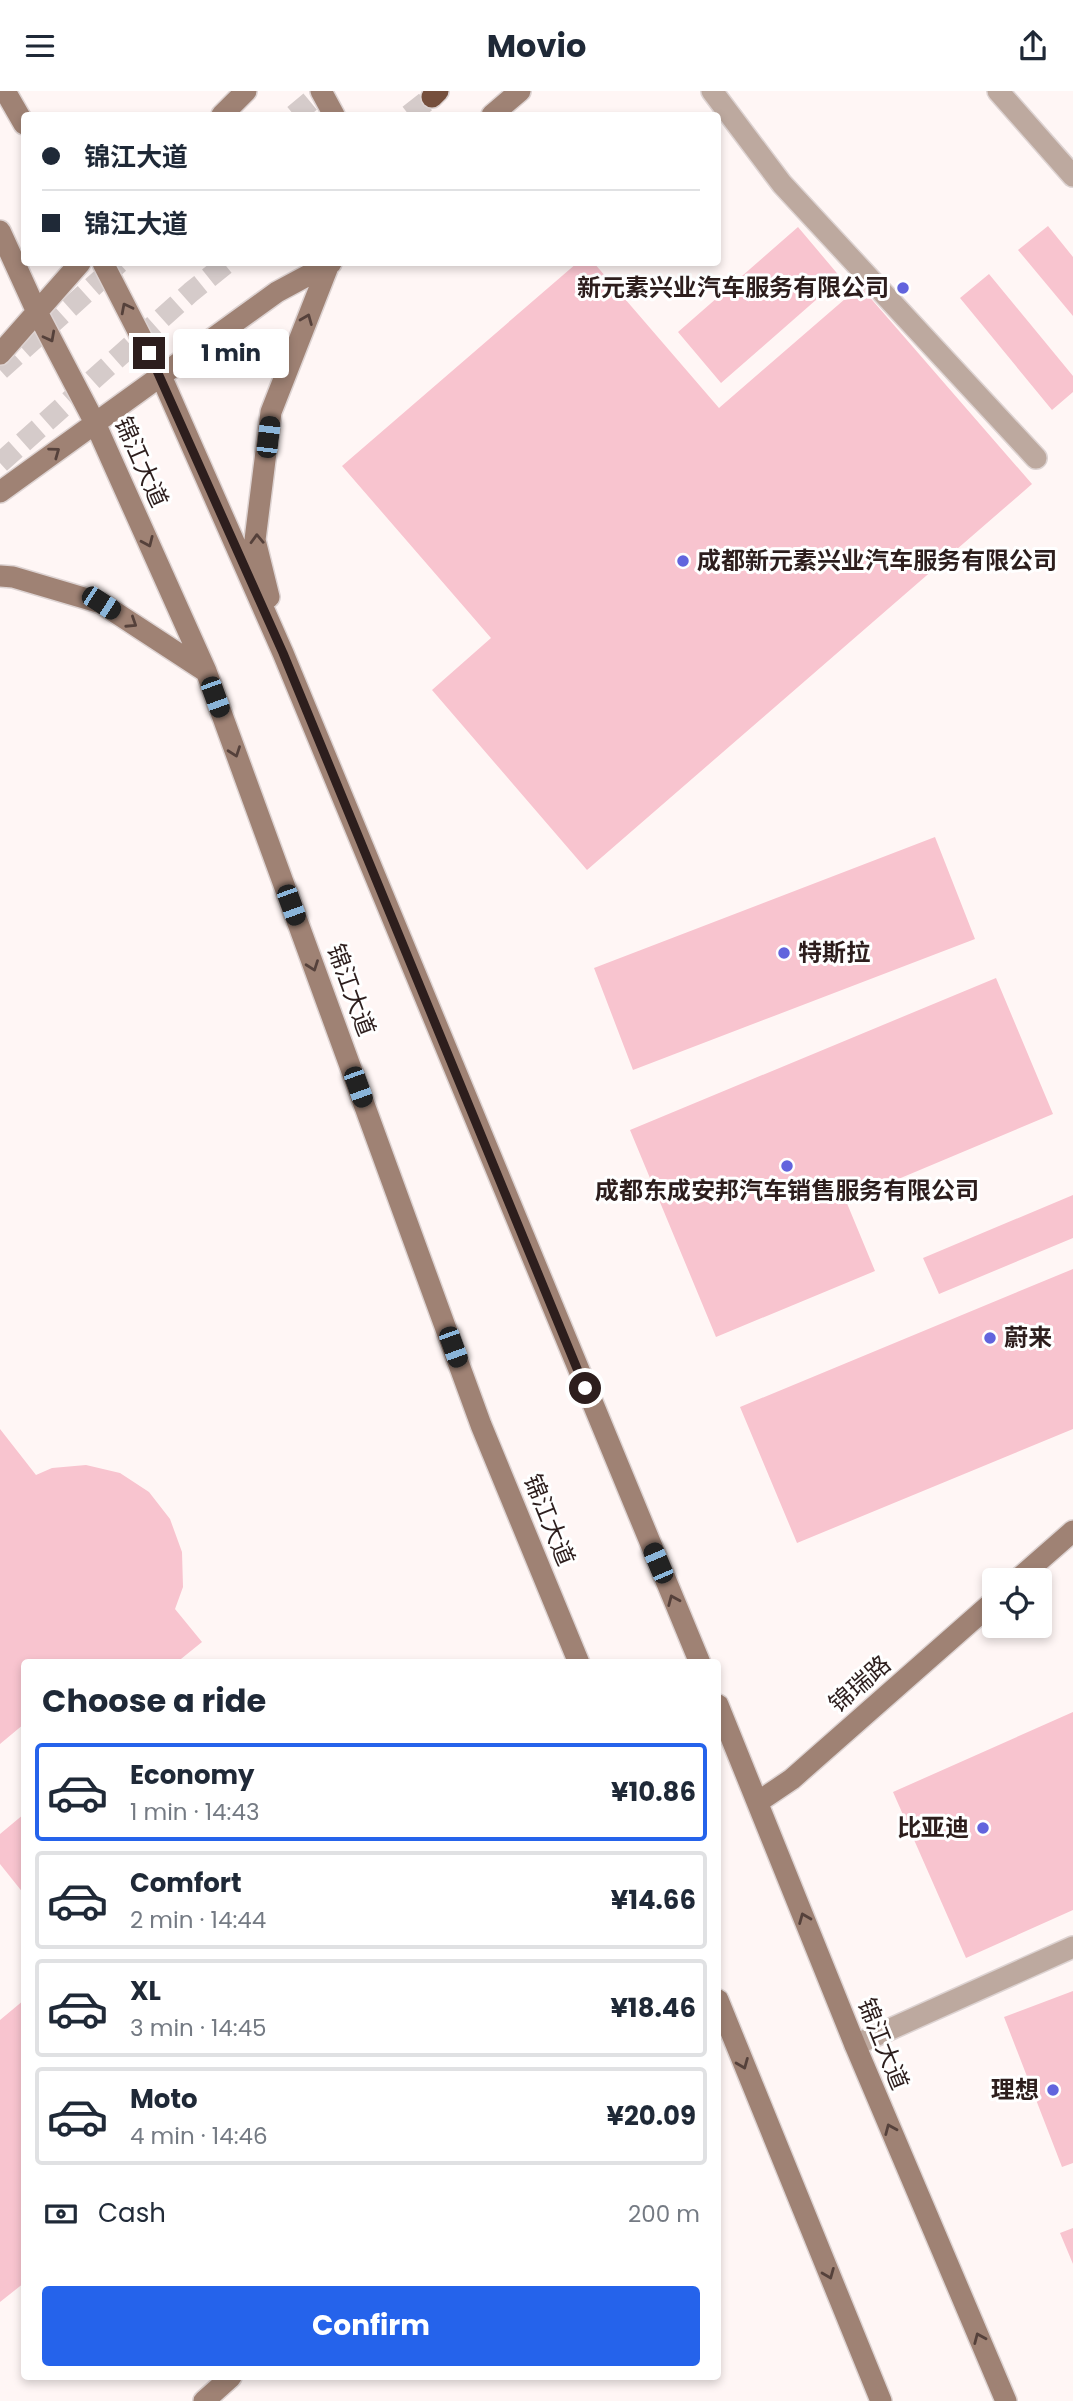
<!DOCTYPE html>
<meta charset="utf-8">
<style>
:root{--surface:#fff;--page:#f2f2f3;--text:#1f2937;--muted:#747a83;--line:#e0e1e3;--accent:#2563eb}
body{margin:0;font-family:Poppins,"Noto Sans SC",sans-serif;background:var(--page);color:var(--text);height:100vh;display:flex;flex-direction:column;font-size:26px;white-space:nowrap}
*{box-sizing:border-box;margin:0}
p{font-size:23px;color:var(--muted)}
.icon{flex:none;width:38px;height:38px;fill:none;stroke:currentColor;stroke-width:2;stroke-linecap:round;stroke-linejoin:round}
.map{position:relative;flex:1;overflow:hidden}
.side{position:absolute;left:21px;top:1568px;width:700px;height:721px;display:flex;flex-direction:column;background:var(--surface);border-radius:7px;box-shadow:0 4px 10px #0003}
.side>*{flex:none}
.hud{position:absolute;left:21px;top:21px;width:700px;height:154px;border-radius:7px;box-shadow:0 4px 10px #0003;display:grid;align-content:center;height:154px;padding:0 21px;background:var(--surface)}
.controls{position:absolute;left:982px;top:1477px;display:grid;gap:14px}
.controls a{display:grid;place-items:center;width:70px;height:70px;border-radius:7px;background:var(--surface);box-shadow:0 4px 10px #0003;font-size:35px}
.end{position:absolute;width:32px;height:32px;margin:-16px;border:9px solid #2d1e1d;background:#fff;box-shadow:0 0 0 4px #fff}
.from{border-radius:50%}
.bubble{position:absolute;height:49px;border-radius:7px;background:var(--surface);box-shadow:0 4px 10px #0003;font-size:23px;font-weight:700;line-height:49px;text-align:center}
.car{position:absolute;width:21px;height:42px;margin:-21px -10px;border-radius:9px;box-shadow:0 0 5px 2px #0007;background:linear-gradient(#222 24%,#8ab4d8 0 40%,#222 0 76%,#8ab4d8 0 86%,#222 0)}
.hud b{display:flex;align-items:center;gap:24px;height:66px;font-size:26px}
.hud b+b{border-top:2px solid var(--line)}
.hud i{width:18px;height:18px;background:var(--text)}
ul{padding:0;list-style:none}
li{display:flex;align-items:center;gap:21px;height:98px;margin:0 14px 10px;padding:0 7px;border:4px solid var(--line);border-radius:7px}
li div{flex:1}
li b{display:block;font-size:26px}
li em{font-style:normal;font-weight:700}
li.active{border-color:var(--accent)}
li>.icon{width:63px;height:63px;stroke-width:1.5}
h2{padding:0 21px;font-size:32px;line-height:84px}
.pay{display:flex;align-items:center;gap:18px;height:77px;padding:0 21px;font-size:26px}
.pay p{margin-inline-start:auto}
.action{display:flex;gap:14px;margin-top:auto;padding:14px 21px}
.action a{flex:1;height:80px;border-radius:7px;background:var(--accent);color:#fff;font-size:28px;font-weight:700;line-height:80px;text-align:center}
header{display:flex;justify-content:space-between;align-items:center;height:91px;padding:0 21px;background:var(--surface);font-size:32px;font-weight:700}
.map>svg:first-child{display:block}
.building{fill:#f8c4cf}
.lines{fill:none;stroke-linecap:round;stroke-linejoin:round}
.highway-tunnel{stroke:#d5cbca;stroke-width:21;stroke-dasharray:21 10;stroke-linecap:butt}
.lane-casing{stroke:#ddd3d2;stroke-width:24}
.secondary-casing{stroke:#ddd3d2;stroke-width:24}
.highway-casing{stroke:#ddd3d2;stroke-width:24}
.lane{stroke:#bda99f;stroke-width:21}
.secondary{stroke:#9f8274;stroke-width:21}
.highway{stroke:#764f3c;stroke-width:21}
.oneway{stroke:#55413b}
.route{stroke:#2d1e1d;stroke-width:9}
.poi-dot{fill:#6264dd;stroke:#fff;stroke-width:2.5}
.labels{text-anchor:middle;stroke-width:6;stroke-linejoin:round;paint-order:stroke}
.poi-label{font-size:24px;font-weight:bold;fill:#2d1e1d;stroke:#fff;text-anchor:end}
.street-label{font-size:24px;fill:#2d1e1d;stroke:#fff}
</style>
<header><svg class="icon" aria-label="menu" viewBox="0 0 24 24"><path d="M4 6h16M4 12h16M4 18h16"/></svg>Movio<svg class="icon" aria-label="share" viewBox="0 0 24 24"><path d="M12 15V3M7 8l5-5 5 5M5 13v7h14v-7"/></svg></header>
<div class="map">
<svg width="1073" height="2310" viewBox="0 0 1073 2310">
<rect width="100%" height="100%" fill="#fff6f5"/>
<path class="building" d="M1048 135 1073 166V225L1018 159Z
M798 136 841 187 721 292 678 241Z
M577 172H594L719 317 860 195 1032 393 587 779 432 599 491 547 342 375Z
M989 183 1073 285V301L1052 319 960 207Z
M935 746 975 848 633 979 594 877Z
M996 887 1053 1023 846 1110 875 1180 716 1246 630 1039Z
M1073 1104V1147L939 1203 923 1167Z
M1073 1178V1338L797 1452 740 1316Z
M0 1338 36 1384 52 1377 86 1374 120 1382 149 1401 170 1428 182 1461 183 1496 175 1518 202 1551 176 1572H24V1633L0 1653Z
M1073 1621V1819L966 1867 893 1701Z
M24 1723V1803L0 1773V1743Z
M1073 1900V2072L1062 2076 1004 1926Z
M24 1909V2192L0 2211V1929Z
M1073 2137V2173L1060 2142Z"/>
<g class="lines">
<path class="highway-tunnel" d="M294 24 323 0
M409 24 432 6
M0 279 119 172
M0 372 191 201 227 172"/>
<defs>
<path id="lane" d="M712 0 782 93 1036 367
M998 0 1073 85
M855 1954 1073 1856"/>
<path id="secondary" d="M5 0 24 33
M321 0 334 24
M222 24 246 0
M492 24 520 0
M0 140 36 219 95 332 206 580 481 1334 579 1572
M103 172 161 285 283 562 700 1572
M0 263 80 172
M0 401 277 201 331 172
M0 485 13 486 101 512 205 580
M269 506 255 449 271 321 329 173
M1017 1489 1073 1440
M718 1614 855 1954 1006 2310
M758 1711 792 1688 994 1510
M718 1909 881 2310
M204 2310 231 2286"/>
<path id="highway" d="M432 6 438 0"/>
</defs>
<use href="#lane" class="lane-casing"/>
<use href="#secondary" class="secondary-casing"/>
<use href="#highway" class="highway-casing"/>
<use href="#lane" class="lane"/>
<use href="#secondary" class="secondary"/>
<use href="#highway" class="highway"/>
</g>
<defs><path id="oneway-chevron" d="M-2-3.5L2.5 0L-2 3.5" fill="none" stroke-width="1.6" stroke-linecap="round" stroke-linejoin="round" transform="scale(1.75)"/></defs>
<g class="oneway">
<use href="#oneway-chevron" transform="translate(126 217) rotate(-117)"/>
<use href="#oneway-chevron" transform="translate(307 228) rotate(-68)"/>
<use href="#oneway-chevron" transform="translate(50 246) rotate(62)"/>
<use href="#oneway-chevron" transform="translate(55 361) rotate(-36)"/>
<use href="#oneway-chevron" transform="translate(257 448) rotate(-92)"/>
<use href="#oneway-chevron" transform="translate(148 451) rotate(66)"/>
<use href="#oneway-chevron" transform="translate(132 532) rotate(33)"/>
<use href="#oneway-chevron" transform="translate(235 661) rotate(70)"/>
<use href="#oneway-chevron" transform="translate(313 875) rotate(70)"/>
<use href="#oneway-chevron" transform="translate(673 1509) rotate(-113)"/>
<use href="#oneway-chevron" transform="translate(804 1827) rotate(-112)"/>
<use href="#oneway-chevron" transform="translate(743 1973) rotate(68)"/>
<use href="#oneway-chevron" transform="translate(890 2038) rotate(-113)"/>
<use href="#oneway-chevron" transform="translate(829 2183) rotate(68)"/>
<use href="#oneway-chevron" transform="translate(979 2247) rotate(-113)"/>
</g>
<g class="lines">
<path class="route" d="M149 262 283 562 585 1297"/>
</g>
<g class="poi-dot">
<circle cx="903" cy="197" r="7"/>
<circle cx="683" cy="470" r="7"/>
<circle cx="784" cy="862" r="7"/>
<circle cx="787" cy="1075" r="7"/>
<circle cx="990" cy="1247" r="7"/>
<circle cx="983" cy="1737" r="7"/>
<circle cx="1053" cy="1999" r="7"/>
</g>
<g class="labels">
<g class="poi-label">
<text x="889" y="205">新元素兴业汽车服务有限公司</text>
<text x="697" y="478" text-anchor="start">成都新元素兴业汽车服务有限公司</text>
<text x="798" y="870" text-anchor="start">特斯拉</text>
<text x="787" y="1108" text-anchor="middle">成都东成安邦汽车销售服务有限公司</text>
<text x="1004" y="1255" text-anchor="start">蔚来</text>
<text x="969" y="1745">比亚迪</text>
<text x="1039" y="2007">理想</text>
</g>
<g class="street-label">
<text transform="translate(141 371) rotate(66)" y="8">锦江大道</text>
<text transform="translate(351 899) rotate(70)" y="8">锦江大道</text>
<text transform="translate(549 1429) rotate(68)" y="8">锦江大道</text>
<text transform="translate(860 1593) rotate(-41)" y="8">锦瑞路</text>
<text transform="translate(883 1953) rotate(68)" y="8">锦江大道</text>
</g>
</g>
</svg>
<div class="controls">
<a><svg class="icon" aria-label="locate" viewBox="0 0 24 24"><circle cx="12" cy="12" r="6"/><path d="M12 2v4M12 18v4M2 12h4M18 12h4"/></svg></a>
</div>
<i class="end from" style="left:585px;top:1297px"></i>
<i class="end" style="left:149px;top:262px"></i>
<div class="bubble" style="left:173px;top:238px;width:116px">1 min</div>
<i class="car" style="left:268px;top:346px;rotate:7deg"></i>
<i class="car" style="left:101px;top:512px;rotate:123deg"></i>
<i class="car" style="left:215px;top:606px;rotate:160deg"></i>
<i class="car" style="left:291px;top:814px;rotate:160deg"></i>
<i class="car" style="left:358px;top:996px;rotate:160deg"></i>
<i class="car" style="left:453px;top:1256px;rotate:160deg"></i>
<i class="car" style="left:658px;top:1472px;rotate:337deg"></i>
<div class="hud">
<b><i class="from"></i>锦江大道</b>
<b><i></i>锦江大道</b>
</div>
<section class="side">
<h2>Choose a ride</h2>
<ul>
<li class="active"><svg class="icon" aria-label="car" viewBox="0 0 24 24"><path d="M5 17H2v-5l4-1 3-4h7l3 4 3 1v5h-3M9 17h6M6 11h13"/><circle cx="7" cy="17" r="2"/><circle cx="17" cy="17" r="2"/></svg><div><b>Economy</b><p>1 min · 14:43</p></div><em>¥10.86</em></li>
<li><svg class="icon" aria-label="car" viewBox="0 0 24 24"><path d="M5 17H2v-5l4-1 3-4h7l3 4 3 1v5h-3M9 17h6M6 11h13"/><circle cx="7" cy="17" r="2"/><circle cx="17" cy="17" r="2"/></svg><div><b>Comfort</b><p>2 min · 14:44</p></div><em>¥14.66</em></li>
<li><svg class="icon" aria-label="car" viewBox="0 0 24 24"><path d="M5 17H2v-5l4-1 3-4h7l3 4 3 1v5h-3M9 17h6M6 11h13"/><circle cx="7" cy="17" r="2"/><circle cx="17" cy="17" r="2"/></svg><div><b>XL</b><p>3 min · 14:45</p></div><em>¥18.46</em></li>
<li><svg class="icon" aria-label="car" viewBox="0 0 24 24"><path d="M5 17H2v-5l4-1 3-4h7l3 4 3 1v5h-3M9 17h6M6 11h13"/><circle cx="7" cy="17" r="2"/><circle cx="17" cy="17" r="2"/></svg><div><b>Moto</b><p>4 min · 14:46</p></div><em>¥20.09</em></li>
</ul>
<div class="pay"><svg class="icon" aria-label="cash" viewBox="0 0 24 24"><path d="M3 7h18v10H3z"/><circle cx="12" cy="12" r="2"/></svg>Cash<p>200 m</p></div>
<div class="action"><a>Confirm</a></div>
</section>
</div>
